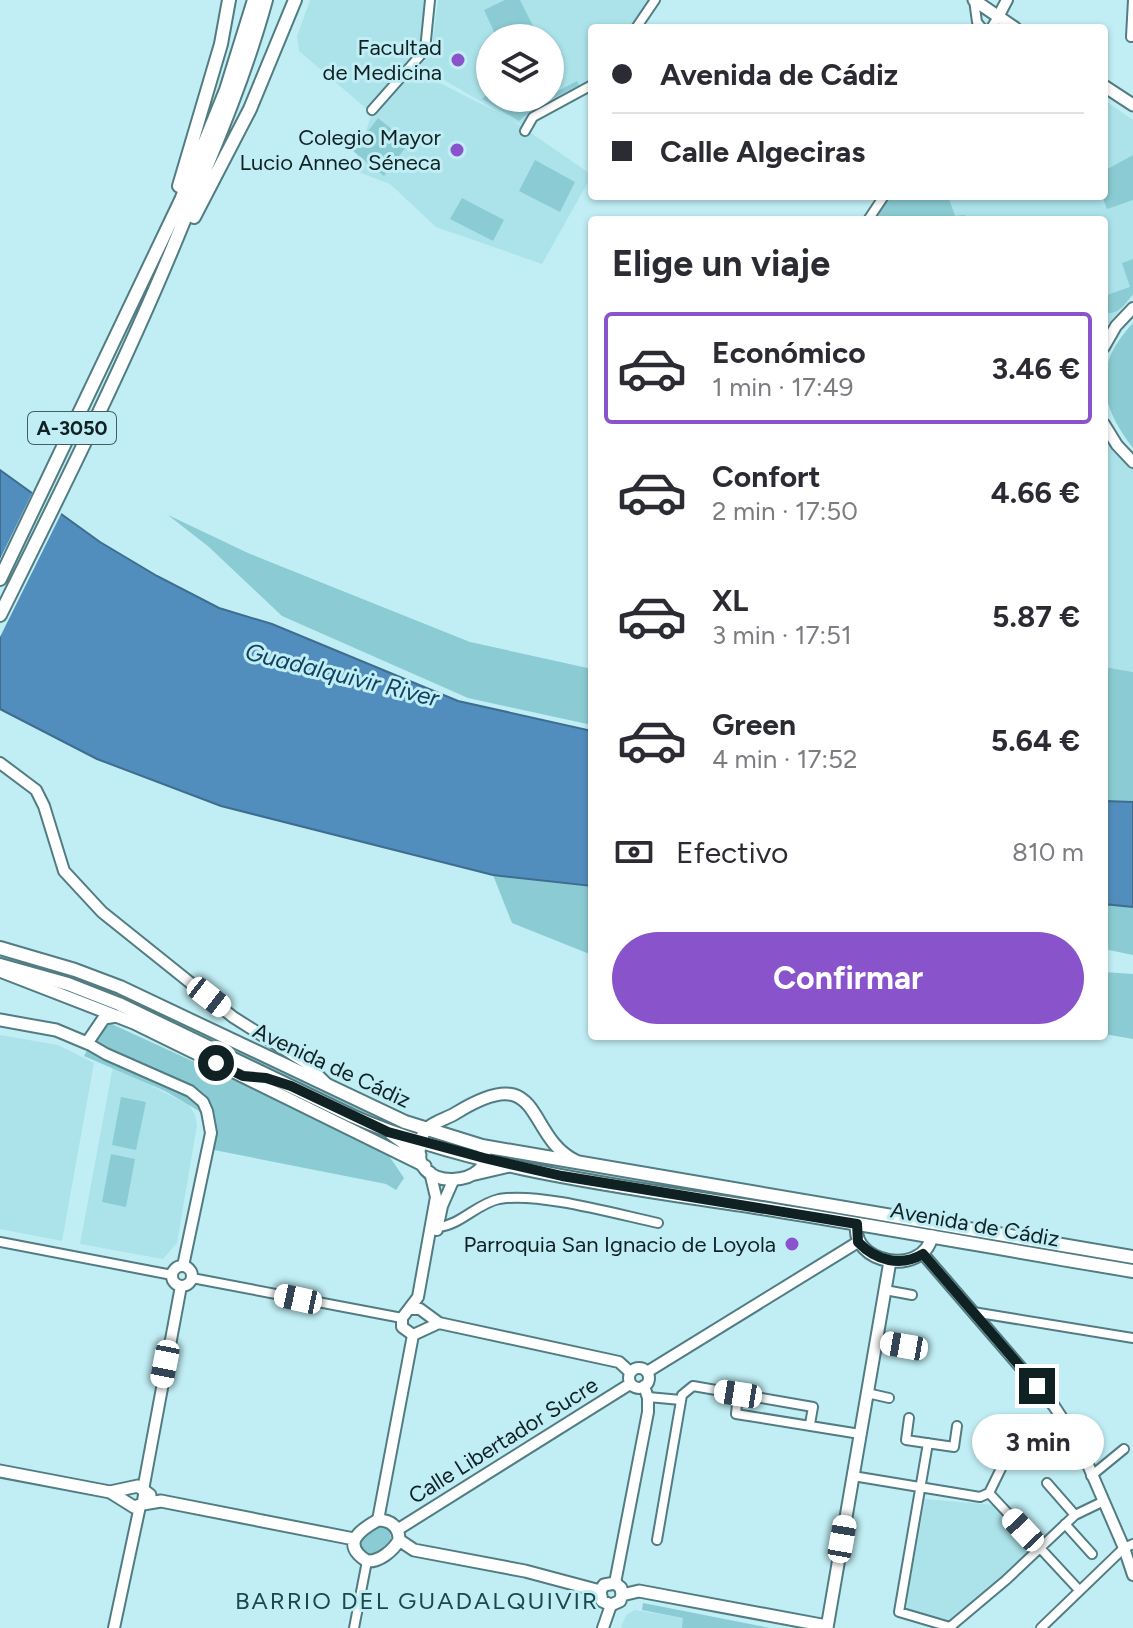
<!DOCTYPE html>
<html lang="es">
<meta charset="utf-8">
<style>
:root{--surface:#fff;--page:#f7f7f7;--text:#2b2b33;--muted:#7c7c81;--line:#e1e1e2;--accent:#8953cb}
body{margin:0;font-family:Figtree,sans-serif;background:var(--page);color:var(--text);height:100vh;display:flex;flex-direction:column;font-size:30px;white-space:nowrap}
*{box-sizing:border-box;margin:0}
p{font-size:26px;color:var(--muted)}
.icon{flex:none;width:44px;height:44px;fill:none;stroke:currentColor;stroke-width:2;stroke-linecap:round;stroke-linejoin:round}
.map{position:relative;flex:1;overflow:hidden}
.sheet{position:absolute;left:588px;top:216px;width:520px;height:824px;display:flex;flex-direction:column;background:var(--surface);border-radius:8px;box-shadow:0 2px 6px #0004}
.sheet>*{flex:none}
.guide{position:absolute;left:588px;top:24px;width:520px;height:176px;border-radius:8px;box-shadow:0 2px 6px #0004;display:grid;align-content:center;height:176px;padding:0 24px;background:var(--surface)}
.controls{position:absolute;left:476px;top:24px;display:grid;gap:16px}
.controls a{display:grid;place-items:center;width:88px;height:88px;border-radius:50%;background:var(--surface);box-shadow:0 2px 6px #0004;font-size:40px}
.end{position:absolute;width:36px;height:36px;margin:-18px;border:10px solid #102124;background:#fff;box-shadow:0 0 0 4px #fff}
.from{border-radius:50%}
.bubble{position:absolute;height:56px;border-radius:28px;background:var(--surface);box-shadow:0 2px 6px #0004;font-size:26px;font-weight:700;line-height:56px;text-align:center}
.car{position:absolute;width:24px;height:48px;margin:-24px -12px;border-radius:10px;box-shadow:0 0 6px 2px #0007;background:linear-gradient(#fff 24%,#345 0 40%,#fff 0 76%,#345 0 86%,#fff 0)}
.guide b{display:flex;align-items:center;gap:28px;height:76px;font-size:30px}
.guide b+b{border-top:2px solid var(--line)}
.guide i{width:20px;height:20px;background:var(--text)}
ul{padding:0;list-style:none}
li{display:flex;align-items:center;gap:24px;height:112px;margin:0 16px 12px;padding:0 8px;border:4px solid transparent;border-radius:8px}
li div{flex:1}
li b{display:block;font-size:30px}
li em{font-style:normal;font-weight:700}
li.active{border-color:var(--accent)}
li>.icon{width:72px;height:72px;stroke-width:1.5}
h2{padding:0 24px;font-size:36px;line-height:96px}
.pay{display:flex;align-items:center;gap:20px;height:88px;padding:0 24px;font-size:30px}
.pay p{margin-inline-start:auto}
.button{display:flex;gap:16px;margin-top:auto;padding:16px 24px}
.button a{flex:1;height:92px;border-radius:48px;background:var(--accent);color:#fff;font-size:32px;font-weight:700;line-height:92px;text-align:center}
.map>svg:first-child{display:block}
.built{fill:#ace3ea;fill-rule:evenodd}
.green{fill:#8bcbd3}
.water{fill:#528ebd;stroke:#3e6d8f;stroke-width:2}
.pier{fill:#c0eef4}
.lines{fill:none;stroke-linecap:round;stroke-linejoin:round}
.minor-casing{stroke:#517c81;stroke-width:12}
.tertiary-casing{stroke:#517c81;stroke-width:14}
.secondary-casing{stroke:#517c81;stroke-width:15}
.primary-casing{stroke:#517c81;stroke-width:16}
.trunk-casing{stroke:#517c81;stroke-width:16}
.minor{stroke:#fff;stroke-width:8}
.tertiary{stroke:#fff;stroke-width:10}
.secondary{stroke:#fff;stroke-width:11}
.primary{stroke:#fff;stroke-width:12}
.trunk{stroke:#fff;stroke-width:12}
.route{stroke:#102124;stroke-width:10}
.poi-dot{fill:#8953cb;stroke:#c0eef4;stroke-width:3}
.labels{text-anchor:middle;stroke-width:6;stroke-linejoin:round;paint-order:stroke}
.shield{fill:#c0eef4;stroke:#455e62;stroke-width:2}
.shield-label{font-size:20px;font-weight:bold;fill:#102124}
.poi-label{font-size:22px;fill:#102124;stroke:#c0eef4;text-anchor:end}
.street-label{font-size:22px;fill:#102124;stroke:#c0eef4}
.water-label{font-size:24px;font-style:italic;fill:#124061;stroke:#c0eef4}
.neighbourhood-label{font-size:24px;letter-spacing:2px;fill:#1c474c;stroke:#c0eef4}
</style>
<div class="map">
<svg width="1133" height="1628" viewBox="0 0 1133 1628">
<rect width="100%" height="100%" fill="#c0eef4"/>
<path class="built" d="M310 0H425L420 50 368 110 299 51 297 36Z
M438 0H650L631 28H592V79L530 110 522 125 512 120 592 175 542 264 436 227 390 184 353 170 371 116 416 71 511 119 420 66 431 53ZM490 38H550V98H490Z
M1104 100 1133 120V296L1104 329V220H879L895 196H1104Z
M1104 432 1133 466V672L1104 667Z
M0 1035 58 1045 94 1063 62 1241 0 1229Z
M113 1066 189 1105 195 1115 197 1125 177 1243 163 1259 80 1244Z
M925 1499 994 1505 1035 1550 950 1623 905 1609Z
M635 1610 684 1618 682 1628H621L626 1615Z"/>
<path class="green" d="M505 0H520L539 38H497L484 10Z
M577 81 579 85 533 109 519 121 482 99 490 91V98H528L532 104 550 98V95Z
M378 118 409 143 384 176 353 151Z
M1133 155V200L1107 209 1102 196 1104 171Z
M535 160 575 182 560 212 519 191Z
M889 196H948L955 216 965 215 967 219 873 220Z
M462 198 504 220 493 241 450 219Z
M1133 259V294C1125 303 1118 317 1104 312V296L1130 287 1122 263Z
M1133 323V448C1099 404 1092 366 1133 323Z
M168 515 248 553 470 642 592 669V725L468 698 282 616 209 547Z
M1104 667 1133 672V802L1104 801Z
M493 875 592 886V955L512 923Z
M1104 904 1133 907V955L1104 949Z
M0 953 107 987 321 1090 408 1128 407 1131 371 1118 72 979 0 959Z
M1104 972 1133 974V1039L1104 1034Z
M103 1020 323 1121 389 1156 404 1178 396 1190 386 1184 204 1148 207 1129 199 1111 165 1091 84 1056Z
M121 1097 146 1102 136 1150 112 1145Z
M111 1154 135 1159 126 1207 102 1202Z
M379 1526 389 1529 392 1543 375 1556H366L359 1548V1540Z
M643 1603 770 1628H682L683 1618 642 1610Z"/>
<path class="water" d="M0 470 100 542 157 576 219 608 272 624 458 701 592 731V886L493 875 221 806 97 759 0 709Z
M1104 801 1133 802V907L1104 904Z"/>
<path class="pier" d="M34 489 63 510 0 637V559Z"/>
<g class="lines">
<defs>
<path id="minor" d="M974 0 977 22 982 28
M636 28 655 0
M991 28 998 17
M1131 37 1133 0
M372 110 425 50 430 0
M525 131 533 117 592 85
M868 220 884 196
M438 1227C461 1225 476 1204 499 1199 539 1192 616 1214 658 1223
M0 1242 172 1275
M192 1278 402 1318
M885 1290 912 1295
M973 1312 1133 1338
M876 1341 904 1346
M867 1393 889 1398
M738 1394 736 1414 860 1434
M648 1397 681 1400
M909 1418 906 1440 954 1447 957 1426
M928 1443 899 1612 950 1627 1006 1580 1075 1515 1102 1502
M853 1476 980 1497 989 1493 1079 1590
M1091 1476 1124 1449
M1047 1483 1075 1515
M989 1493 1012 1446
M1065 1524 1092 1554
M657 1540 682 1395 693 1386 813 1407 810 1424
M354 1628 367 1561
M1041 1628 1124 1548 1133 1544"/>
<path id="tertiary" d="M998 17 1007 0
M1104 347 1116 326 1133 308
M1104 424 1117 445 1133 462
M0 763 36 790 44 806 64 871 102 912 233 1017 306 1063 326 1083
M87 1043 106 1054 190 1091 203 1102 207 1111 211 1133 183 1266
M437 1230 442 1206 453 1181
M923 1254 1054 1406 1079 1444 1124 1548 1133 1575
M172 1276a10 10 0 1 1 20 0a10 10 0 1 1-20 0Z
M410 1309H420L439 1323 619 1362 630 1372
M413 1335 402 1327V1318L418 1297 436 1197 430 1172
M413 1335 439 1323
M629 1378a10 10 0 1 1 20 0a10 10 0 1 1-20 0Z
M647 1372 858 1242
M143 1490 181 1286
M378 1520 413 1335
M397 1530 630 1384
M615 1583 648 1412V1398L644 1386
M114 1628 140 1506
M603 1628 611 1605"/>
<path id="secondary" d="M974 0 1015 28
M1104 86 1133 105
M0 971 134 1023 425 1166
M0 1020 56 1030 87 1043 104 1018 117 1016
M391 1134 420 1155
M482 1146C504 1186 401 1198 422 1137 426 1123 445 1120 456 1113 545 1058 524 1136 576 1161
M471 1175 509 1166
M857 1224C849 1263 923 1278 932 1236
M0 1471 110 1492 134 1507 143 1504 145 1492
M110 1492 138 1486 150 1495
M143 1504 161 1501 354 1539
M378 1520C391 1520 399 1527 399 1540 393 1551 379 1562 367 1561 340 1544 360 1530 378 1520Z
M399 1540 414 1550 525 1571 600 1591
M600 1591 602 1601 611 1605 620 1601 622 1595
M600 1591 604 1585 615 1583 621 1588 622 1595
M622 1595 639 1591 827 1626
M827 1628 890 1261"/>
<path id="primary" d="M0 948 75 970 120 987 405 1122 482 1146 1133 1257
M0 965 68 984 119 1004 352 1116C472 1169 625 1187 755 1207 881 1227 1007 1250 1133 1271"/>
<path id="trunk" d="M179 186 221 44 229 0
M194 217 250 109 295 0
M0 579 181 200 226 90 254 0
M0 615C64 486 129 356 183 223 214 149 245 77 266 0"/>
</defs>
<use href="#minor" class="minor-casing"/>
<use href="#tertiary" class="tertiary-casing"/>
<use href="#secondary" class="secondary-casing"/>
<use href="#primary" class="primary-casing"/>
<use href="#trunk" class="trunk-casing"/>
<use href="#minor" class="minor"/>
<use href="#tertiary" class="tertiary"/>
<use href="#secondary" class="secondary"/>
<use href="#primary" class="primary"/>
<use href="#trunk" class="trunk"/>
</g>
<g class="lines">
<path class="route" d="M216 1063 243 1076 266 1078 291 1086 388 1132 484 1158 562 1176 857 1224 858 1242C876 1261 901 1267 923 1254L1037 1386"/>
</g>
<g class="poi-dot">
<circle cx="458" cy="60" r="8"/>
<circle cx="457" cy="150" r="8"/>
<circle cx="792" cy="1244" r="8"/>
</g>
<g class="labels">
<rect class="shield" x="28" y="412" width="88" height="32" rx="6"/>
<g class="shield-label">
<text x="72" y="435">A-3050</text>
</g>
<g class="poi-label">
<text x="442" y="55">Facultad<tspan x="442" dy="25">de Medicina</tspan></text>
<text x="441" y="145">Colegio Mayor<tspan x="441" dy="25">Lucio Anneo Séneca</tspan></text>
<text x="776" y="1252">Parroquia San Ignacio de Loyola</text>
</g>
<g class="street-label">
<text transform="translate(332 1065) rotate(25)" y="8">Avenida de Cádiz</text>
<text transform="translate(975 1224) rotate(10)" y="8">Avenida de Cádiz</text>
<text transform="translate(503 1440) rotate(-32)" y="8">Calle Libertador Sucre</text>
</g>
<g class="water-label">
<text transform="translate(342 675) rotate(14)" y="8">Guadalquivir River</text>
</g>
<g class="neighbourhood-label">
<text x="417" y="1609">BARRIO DEL GUADALQUIVIR</text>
</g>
</g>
</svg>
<div class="controls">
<a><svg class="icon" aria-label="layers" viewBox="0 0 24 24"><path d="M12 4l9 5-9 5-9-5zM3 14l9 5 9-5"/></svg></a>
</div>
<i class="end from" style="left:216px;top:1063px"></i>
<i class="end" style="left:1037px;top:1386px"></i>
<div class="bubble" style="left:972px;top:1414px;width:132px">3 min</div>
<i class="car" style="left:209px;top:997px;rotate:128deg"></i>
<i class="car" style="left:298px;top:1299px;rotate:282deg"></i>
<i class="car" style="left:904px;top:1346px;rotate:280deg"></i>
<i class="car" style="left:165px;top:1364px;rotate:191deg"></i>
<i class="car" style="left:738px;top:1394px;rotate:279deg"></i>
<i class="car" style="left:1023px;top:1530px;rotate:317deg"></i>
<i class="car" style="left:842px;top:1539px;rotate:10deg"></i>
<div class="guide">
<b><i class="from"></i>Avenida de Cádiz</b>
<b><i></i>Calle Algeciras</b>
</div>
<section class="sheet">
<h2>Elige un viaje</h2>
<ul>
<li class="active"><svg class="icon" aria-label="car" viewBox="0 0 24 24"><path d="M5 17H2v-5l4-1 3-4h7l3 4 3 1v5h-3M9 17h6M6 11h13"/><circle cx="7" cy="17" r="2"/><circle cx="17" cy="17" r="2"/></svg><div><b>Económico</b><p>1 min · 17:49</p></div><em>3.46 €</em></li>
<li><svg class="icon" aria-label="car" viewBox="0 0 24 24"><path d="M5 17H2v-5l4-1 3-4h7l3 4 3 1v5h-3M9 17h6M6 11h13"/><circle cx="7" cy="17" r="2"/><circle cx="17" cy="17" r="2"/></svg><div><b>Confort</b><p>2 min · 17:50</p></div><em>4.66 €</em></li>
<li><svg class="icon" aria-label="car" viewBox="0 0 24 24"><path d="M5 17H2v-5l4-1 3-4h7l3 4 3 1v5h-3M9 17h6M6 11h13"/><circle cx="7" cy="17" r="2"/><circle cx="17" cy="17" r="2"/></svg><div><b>XL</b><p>3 min · 17:51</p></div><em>5.87 €</em></li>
<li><svg class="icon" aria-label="car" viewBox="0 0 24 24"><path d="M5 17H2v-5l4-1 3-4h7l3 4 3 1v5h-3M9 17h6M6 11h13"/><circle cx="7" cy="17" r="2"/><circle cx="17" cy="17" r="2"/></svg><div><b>Green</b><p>4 min · 17:52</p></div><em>5.64 €</em></li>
</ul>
<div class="pay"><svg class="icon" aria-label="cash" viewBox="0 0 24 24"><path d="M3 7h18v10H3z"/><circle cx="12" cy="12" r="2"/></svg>Efectivo<p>810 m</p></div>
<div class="button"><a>Confirmar</a></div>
</section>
</div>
